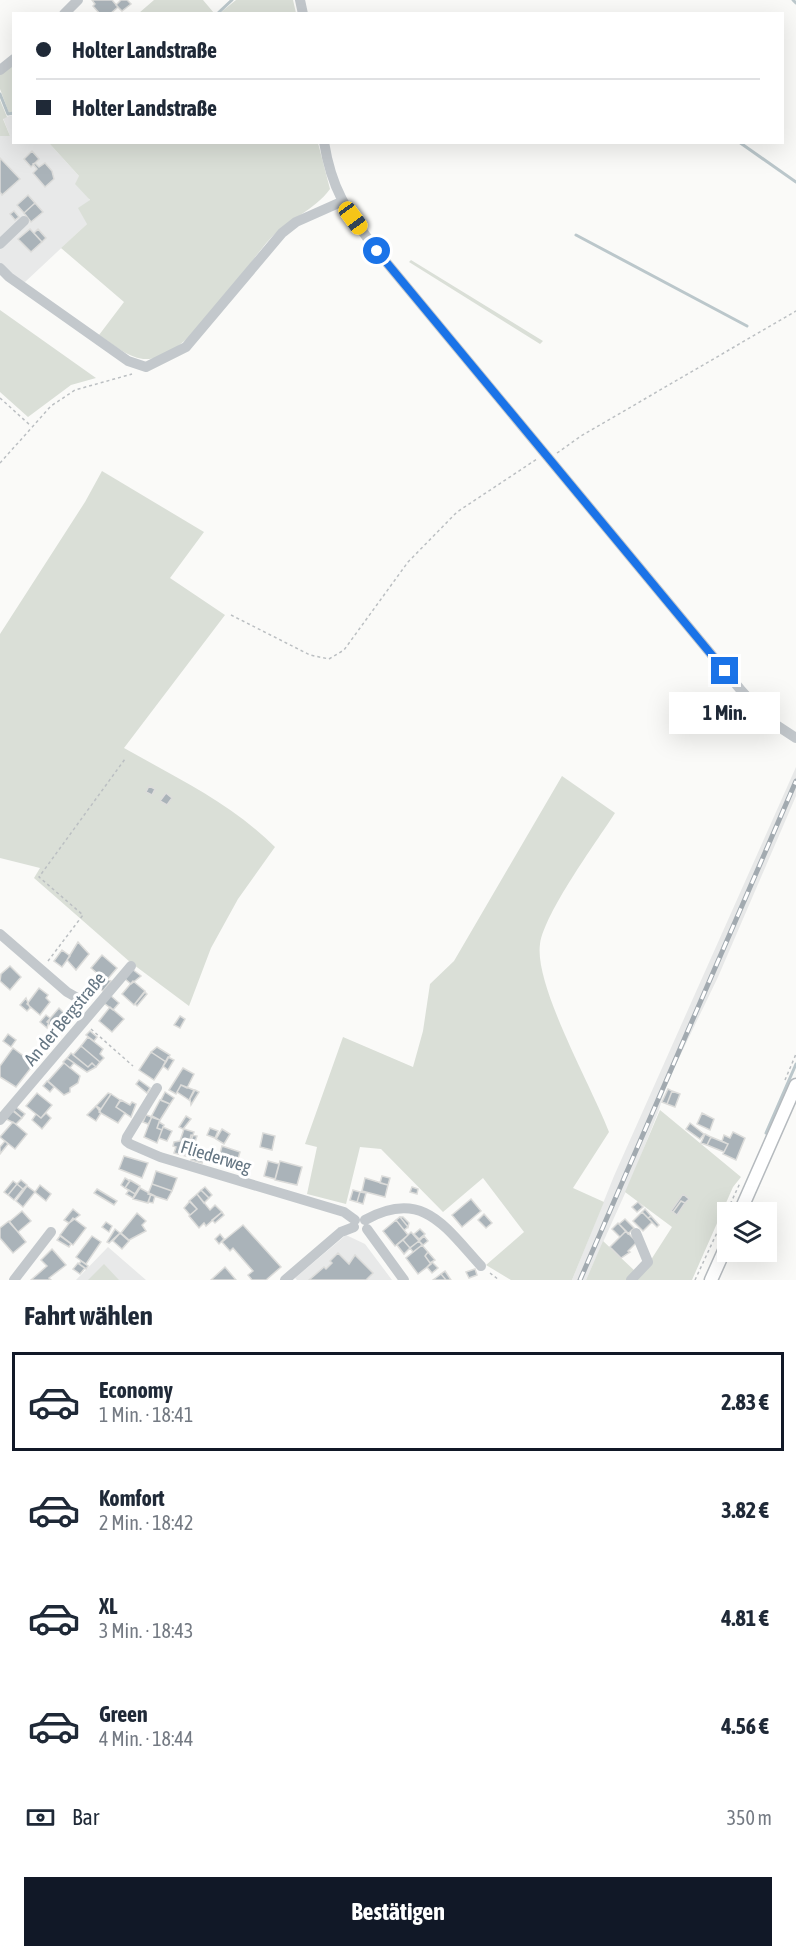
<!DOCTYPE html>
<html lang="de">
<meta charset="utf-8">
<style>
:root{--surface:#fff;--page:#f6f6f7;--text:#1f2937;--muted:#747a83;--line:#e0e1e3;--accent:#111827}
body{margin:0;font-family:"Asap Condensed",sans-serif;background:var(--page);color:var(--text);height:100vh;display:flex;flex-direction:column;font-size:22px;white-space:nowrap}
*{box-sizing:border-box;margin:0}
p{font-size:20px;color:var(--muted)}
.icon{flex:none;width:33px;height:33px;fill:none;stroke:currentColor;stroke-width:2;stroke-linecap:round;stroke-linejoin:round}
.map{position:relative;height:1280px;overflow:hidden}
.sheet{display:flex;flex-direction:column;background:var(--surface);flex:1}
.sheet>*{flex:none}
.guide{position:absolute;left:12px;top:12px;width:772px;height:132px;border-radius:0px;box-shadow:0 6px 24px #0002;display:grid;align-content:center;height:132px;padding:0 24px;background:var(--surface)}
.buttons{position:absolute;left:717px;top:1202px;display:grid;gap:12px}
.buttons a{display:grid;place-items:center;width:60px;height:60px;border-radius:0px;background:var(--surface);box-shadow:0 6px 24px #0002;font-size:30px}
.end{position:absolute;width:27px;height:27px;margin:-14px;border:8px solid #1a73e8;background:#fff;box-shadow:0 0 0 3px #fff}
.from{border-radius:50%}
.bubble{position:absolute;height:42px;border-radius:0px;background:var(--surface);box-shadow:0 6px 24px #0002;font-size:20px;font-weight:700;line-height:42px;text-align:center}
.car{position:absolute;width:18px;height:36px;margin:-18px -9px;border-radius:8px;box-shadow:0 0 4px 2px #0007;background:linear-gradient(#f5c518 24%,#345 0 40%,#f5c518 0 76%,#345 0 86%,#f5c518 0)}
.guide b{display:flex;align-items:center;gap:21px;height:57px;font-size:22px}
.guide b+b{border-top:2px solid var(--line)}
.guide i{width:15px;height:15px;background:var(--text)}
ul{padding:0;list-style:none}
li{display:flex;align-items:center;gap:18px;height:99px;margin:0 12px 9px;padding:0 12px;border:3px solid transparent;border-radius:0px}
li div{flex:1}
li b{display:block;font-size:22px}
li em{font-style:normal;font-weight:700}
li.current{border-color:var(--accent)}
li>.icon{width:54px;height:54px;stroke-width:1.5}
h2{padding:0 24px;font-size:27px;line-height:72px}
.pay{display:flex;align-items:center;gap:15px;height:66px;padding:0 24px;font-size:22px}
.pay p{margin-inline-start:auto}
.action{display:flex;gap:12px;margin-top:auto;padding:12px 24px}
.action a{flex:1;height:69px;border-radius:0px;background:var(--accent);color:#fff;font-size:24px;font-weight:700;line-height:69px;text-align:center}
.map>svg:first-child{display:block}
.built{fill:#e8e9e9}
.green{fill:#dadfd7}
.lines{fill:none;stroke-linecap:round;stroke-linejoin:round}
.stream{stroke:#bbc7cb;stroke-width:3}
.building{fill:#aab3b9;stroke:#dcdcda;stroke-width:1.5}
.major-casing{stroke:#b5babe;stroke-width:15}
.path{stroke:#bbbfc2;stroke-width:1.5;stroke-dasharray:3 3;stroke-linecap:butt}
.minor{stroke:#c3c8cc;stroke-width:10}
.major{stroke:#fff;stroke-width:12}
.rail-casing{stroke:#a2aab0;stroke-width:5}
.rail{stroke:#fff;stroke-width:3;stroke-dasharray:9;stroke-linecap:butt}
.route{stroke:#1a73e8;stroke-width:8}
.labels{text-anchor:middle;stroke-width:6;stroke-linejoin:round;paint-order:stroke}
.street-label{font-size:18px;fill:#657683;stroke:#fff}
</style>
<div class="map">
<svg width="796" height="1280" viewBox="0 0 796 1280">
<rect width="100%" height="100%" fill="#fafaf8"/>
<path class="built" d="M13 115 14 142 49 143 79 176 90 201 87 224 25 282 0 274V136H10L3 118Z
M796 767V796L718 977 666 1085 659 1110 632 1178 586 1280H572L614 1176Z
M346 1235 365 1244 392 1280H297L295 1278Z
M108 1247 146 1280H76Z"/>
<path class="green" d="M154 0H203L214 13H139Z
M236 0H293L296 13H220Z
M13 64V112L9 113 0 89V74Z
M0 100 7 117 3 119 10 136H0Z
M49 143H318L330 189C314 211 288 219 270 239 242 269 188 363 143 359 127 357 111 343 99 335L124 302 61 248 87 224 78 208 90 200 75 184 79 176Z
M411 260 543 341 540 344 409 262Z
M0 310 96 378 71 385 28 417 0 392Z
M102 471 204 532 170 578 225 615 124 748C177 778 232 804 275 847L238 899 211 948 189 1006 130 962 34 878 40 868 0 858V634L85 502Z
M562 776 615 813C595 844 545 912 540 944 534 986 592 1087 609 1132L573 1188 604 1202 572 1280H511L486 1265 524 1232 483 1178 443 1212 381 1149 360 1147 346 1204 307 1194 317 1147 305 1144 343 1037 413 1067 423 1031 430 984 454 961Z
M660 1110 741 1177 733 1187 692 1280H634L647 1266 672 1227 625 1192Z
M603 1241 636 1272 628 1280H586Z
M104 1264 119 1280H88Z"/>
<g class="lines">
<path class="stream" d="M793 0 796 3
M217 14 232 0
M0 94 8 114 14 113
M739 142 796 182
M576 235 747 326
M766 1133 796 1064"/>
</g>
<path class="building" d="M92 0H112L118 7 110 14H100L93 6 95 4Z
M121 0H127L131 4 122 11 116 5Z
M32 151 39 159 31 167 24 159Z
M0 158 20 179 2 195 0 192Z
M35 163 39 167 45 163 52 171 54 179 45 187 33 173 37 169 33 164Z
M28 195 35 203 24 213 17 205Z
M35 203 43 212 31 222 24 213Z
M14 211 19 217 15 220 10 214Z
M30 229 42 242 31 252 18 239Z
M38 229 46 238 42 242 34 233Z
M149 786 155 789 152 795 146 792Z
M166 793 172 798 167 805 160 801Z
M78 942 89 954 76 970 67 960Z
M62 950 70 956 62 967 54 961Z
M102 955 117 968 106 981 91 968Z
M10 966 21 977 10 990 0 981 1 974Z
M132 969 141 976 131 984 124 978Z
M102 977 111 981 103 991 95 985Z
M133 981 145 991 134 1005 122 994Z
M39 988 48 995 46 998 50 1002 40 1015 27 1004Z
M145 992 147 994 137 1006 135 1004Z
M110 995 119 1003 113 1010 104 1003Z
M26 998 30 1008 27 1011 20 1005Z
M110 1007 124 1019 112 1032 99 1021Z
M59 1008 71 1020 60 1033 47 1022Z
M46 1015 50 1018 47 1028 40 1022Z
M180 1016 185 1019 180 1028 174 1025Z
M90 1031 97 1037 94 1041 86 1035Z
M8 1034 16 1040 11 1047 3 1041Z
M88 1037 103 1049 100 1054 104 1058 100 1062 81 1046Z
M81 1046 100 1062 96 1067 92 1063 88 1067 73 1055Z
M157 1047 170 1055 166 1062 151 1052Z
M13 1048 34 1064 16 1087 0 1077V1066Z
M151 1052 166 1062 154 1080 139 1070Z
M71 1053 88 1067 92 1063 96 1067 87 1072 67 1058Z
M168 1057 174 1060 168 1070 163 1066Z
M67 1058 74 1063 70 1068 63 1062Z
M64 1063 80 1076 78 1083 70 1088V1092L64 1095 48 1081Z
M183 1068 194 1074 187 1088 181 1085 176 1094 169 1090Z
M139 1080 150 1088 147 1093 136 1084Z
M47 1081 54 1087 50 1092 43 1086Z
M181 1085 194 1090 189 1100 177 1092Z
M668 1089 672 1091 667 1104 662 1102Z
M195 1090 199 1092 191 1105 190 1099Z
M672 1091 680 1094 675 1107 667 1104Z
M165 1092 174 1098 170 1104 161 1100Z
M37 1093 52 1105 41 1118 26 1106Z
M108 1093 111 1094 101 1109 96 1106Z
M111 1094 120 1100 116 1107 125 1113 118 1123 99 1112Z
M121 1100 130 1105 132 1102 136 1104 131 1117 116 1107Z
M160 1100 170 1104 160 1120 151 1117Z
M96 1106 101 1113 96 1121 87 1115Z
M16 1107 25 1114 22 1118 13 1111Z
M13 1110 22 1118 16 1124 6 1119Z
M46 1113 51 1118 42 1129 32 1120 36 1114 41 1118Z
M702 1113 714 1119 710 1130 697 1124Z
M146 1115 152 1117 148 1124 143 1122Z
M152 1116 160 1120 157 1128 162 1130 157 1143 144 1137Z
M186 1116 191 1119 183 1129 179 1127Z
M13 1122 27 1134 15 1149 0 1137Z
M159 1122 164 1125 162 1130 157 1128Z
M690 1123 704 1134 700 1139 686 1129Z
M163 1127 172 1131 167 1141 159 1138Z
M210 1128 218 1131 215 1138 207 1135Z
M184 1129 194 1132 186 1156 174 1153 176 1147 173 1146 174 1142 180 1141Z
M222 1129 230 1134 224 1144 216 1139Z
M733 1132 745 1138 736 1160 723 1154 728 1144 722 1141 724 1135 730 1138Z
M263 1133 275 1136 272 1150 260 1147Z
M705 1134 711 1137 707 1145 701 1143Z
M191 1135 197 1136 194 1145 189 1144Z
M711 1137 728 1144 724 1152 707 1145Z
M5 1141 8 1144 0 1154V1147Z
M222 1146 240 1152 236 1166 218 1161Z
M188 1150 196 1153 195 1158 186 1156Z
M196 1153 204 1155 202 1163 191 1160Z
M124 1156 148 1163 142 1178 119 1169Z
M268 1161 279 1164 275 1179 264 1176Z
M280 1161 302 1167 297 1185 275 1180Z
M156 1171 177 1178 172 1191 152 1184Z
M382 1176 390 1178 388 1185 380 1183Z
M125 1178 130 1181 125 1188 121 1185Z
M365 1178 388 1185 385 1197 362 1191Z
M21 1180 27 1185 23 1189 17 1184Z
M130 1180 140 1186 135 1194 125 1188Z
M13 1181 17 1184 8 1195 4 1192Z
M17 1184 23 1189 14 1200 8 1195Z
M152 1184 172 1191 167 1200 148 1194Z
M40 1185 51 1194 46 1201 35 1192Z
M27 1186 35 1192 23 1207 16 1201Z
M205 1187 212 1195 209 1198 201 1190Z
M412 1187 418 1189 417 1194 410 1192Z
M140 1188 151 1194 148 1203 133 1199Z
M97 1189 117 1201 114 1205 94 1193Z
M129 1190 135 1194 133 1198 126 1194Z
M201 1190 209 1198 204 1203 197 1194Z
M353 1190 360 1192 357 1202 350 1200Z
M360 1192 366 1193 363 1204 357 1202Z
M151 1194 155 1196 153 1203 148 1202Z
M197 1194 210 1210 215 1205 222 1212 206 1226 204 1223 199 1228 189 1216 197 1209 189 1201Z
M683 1194 689 1199 685 1203 681 1201 673 1212 671 1211Z
M471 1199 481 1211 462 1227 452 1215Z
M190 1201 197 1209 190 1215 184 1208Z
M681 1201 685 1203 677 1215 673 1212Z
M638 1202 643 1207 637 1212 632 1207Z
M73 1209 80 1215 69 1223 64 1220Z
M645 1209 651 1216 648 1218 642 1212Z
M22 1211 31 1221 18 1232 9 1222Z
M222 1212 224 1215 215 1223 212 1220Z
M642 1212 652 1222 643 1231 633 1221Z
M137 1213 146 1221 142 1225 146 1231 129 1240 121 1233Z
M484 1214 492 1223 486 1228 478 1220Z
M651 1216 659 1225 657 1227 648 1218Z
M400 1217 408 1227 404 1230 396 1220Z
M400 1217H403L409 1223 408 1227Z
M73 1218 86 1228 73 1245 60 1235Z
M625 1219 634 1228 628 1234 619 1224Z
M396 1220 408 1235 395 1246 383 1231Z
M9 1221 26 1242 13 1253 0 1238V1228Z
M106 1222 112 1226 109 1232 102 1227Z
M618 1223 626 1231 620 1237 612 1229Z
M243 1225 281 1267 266 1280H252L248 1275 253 1271 233 1248 230 1251 222 1242Z
M115 1229 120 1233 109 1243 107 1242Z
M420 1229 425 1234 419 1239 414 1234Z
M626 1231 637 1242 628 1251 630 1252 621 1258 610 1247Z
M411 1232 419 1241 410 1248 403 1240Z
M120 1233 129 1241 122 1249 113 1241Z
M220 1234 224 1239 219 1244 215 1239Z
M60 1236 71 1244 69 1247 57 1240Z
M92 1236 101 1242 86 1264 76 1257Z
M424 1236 428 1241 423 1245 419 1241Z
M403 1240 410 1248 404 1254 397 1245Z
M419 1241 422 1245 413 1252 410 1248Z
M422 1245 428 1252 425 1256 431 1264 418 1274 406 1258Z
M52 1249 66 1265 49 1278 51 1280H31L47 1266 41 1260Z
M428 1252 435 1260 430 1263 425 1256Z
M338 1253 349 1264 355 1255 373 1273 366 1280H309L324 1267 326 1269 332 1263 330 1261Z
M81 1261 88 1266 86 1269 79 1264Z
M432 1262 438 1268 432 1273 427 1267Z
M78 1263 85 1268 80 1274 73 1269Z
M225 1267 236 1280H211Z
M475 1269 477 1275 469 1278 466 1272Z
M445 1271 451 1280H446L441 1274Z
M441 1274 446 1280H433Z"/>
<g class="lines">
<defs>
<path id="major" d="M740 1212 796 1085
M711 1280 728 1242"/>
</defs>
<use href="#major" class="major-casing"/>
<path class="path" d="M0 398 31 426
M557 453 581 436 796 311
M0 463 51 406 75 390 132 374
M231 615 310 655 329 659 344 650 408 562 457 512 537 459
M48 961 83 915 39 877 125 759
M91 1029 133 1066
M785 1080 796 1054
M490 1273 499 1280
M695 1280 740 1183"/>
<path class="minor" d="M300 0 303 14
M64 14 78 0
M0 70 14 59
M324 142C332 192 348 212 377 251L740 689 767 719 796 738
M0 244 24 221
M0 268 9 277 128 361 146 367 186 347 282 233 296 222 341 202
M0 934 67 992 81 1000
M157 1088 127 1137 126 1141 130 1144 160 1157 344 1212 355 1220
M0 1120 131 966
M365 1220C423 1188 445 1227 481 1266
M367 1229 404 1280
M14 1280 51 1232
M285 1280 341 1232 354 1227
M631 1280 648 1262 636 1233"/>
<use href="#major" class="major"/>
<defs>
<path id="rail" d="M580 1280 796 781"/>
</defs>
<use href="#rail" class="rail-casing"/>
<use href="#rail" class="rail"/>
</g>
<g class="lines">
<path class="route" d="M377 251 725 671"/>
</g>
<g class="labels">
<g class="street-label">
<text transform="translate(65 1019) rotate(-50)" y="6">An der Bergstraße</text>
<text transform="translate(216 1157) rotate(17)" y="6">Fliederweg</text>
</g>
</g>
</svg>
<div class="buttons">
<a><svg class="icon" aria-label="layers" viewBox="0 0 24 24"><path d="M12 4l9 5-9 5-9-5zM3 14l9 5 9-5"/></svg></a>
</div>
<i class="end from" style="left:377px;top:251px"></i>
<i class="end" style="left:725px;top:671px"></i>
<div class="bubble" style="left:669px;top:692px;width:111px">1 Min.</div>
<i class="car" style="left:353px;top:218px;rotate:144deg"></i>
<div class="guide">
<b><i class="from"></i>Holter Landstraße</b>
<b><i></i>Holter Landstraße</b>
</div>
</div>
<section class="sheet">
<h2>Fahrt wählen</h2>
<ul>
<li class="current"><svg class="icon" aria-label="car" viewBox="0 0 24 24"><path d="M5 17H2v-5l4-1 3-4h7l3 4 3 1v5h-3M9 17h6M6 11h13"/><circle cx="7" cy="17" r="2"/><circle cx="17" cy="17" r="2"/></svg><div><b>Economy</b><p>1 Min. · 18:41</p></div><em>2.83 €</em></li>
<li><svg class="icon" aria-label="car" viewBox="0 0 24 24"><path d="M5 17H2v-5l4-1 3-4h7l3 4 3 1v5h-3M9 17h6M6 11h13"/><circle cx="7" cy="17" r="2"/><circle cx="17" cy="17" r="2"/></svg><div><b>Komfort</b><p>2 Min. · 18:42</p></div><em>3.82 €</em></li>
<li><svg class="icon" aria-label="car" viewBox="0 0 24 24"><path d="M5 17H2v-5l4-1 3-4h7l3 4 3 1v5h-3M9 17h6M6 11h13"/><circle cx="7" cy="17" r="2"/><circle cx="17" cy="17" r="2"/></svg><div><b>XL</b><p>3 Min. · 18:43</p></div><em>4.81 €</em></li>
<li><svg class="icon" aria-label="car" viewBox="0 0 24 24"><path d="M5 17H2v-5l4-1 3-4h7l3 4 3 1v5h-3M9 17h6M6 11h13"/><circle cx="7" cy="17" r="2"/><circle cx="17" cy="17" r="2"/></svg><div><b>Green</b><p>4 Min. · 18:44</p></div><em>4.56 €</em></li>
</ul>
<div class="pay"><svg class="icon" aria-label="cash" viewBox="0 0 24 24"><path d="M3 7h18v10H3z"/><circle cx="12" cy="12" r="2"/></svg>Bar<p>350 m</p></div>
<div class="action"><a>Bestätigen</a></div>
</section>
